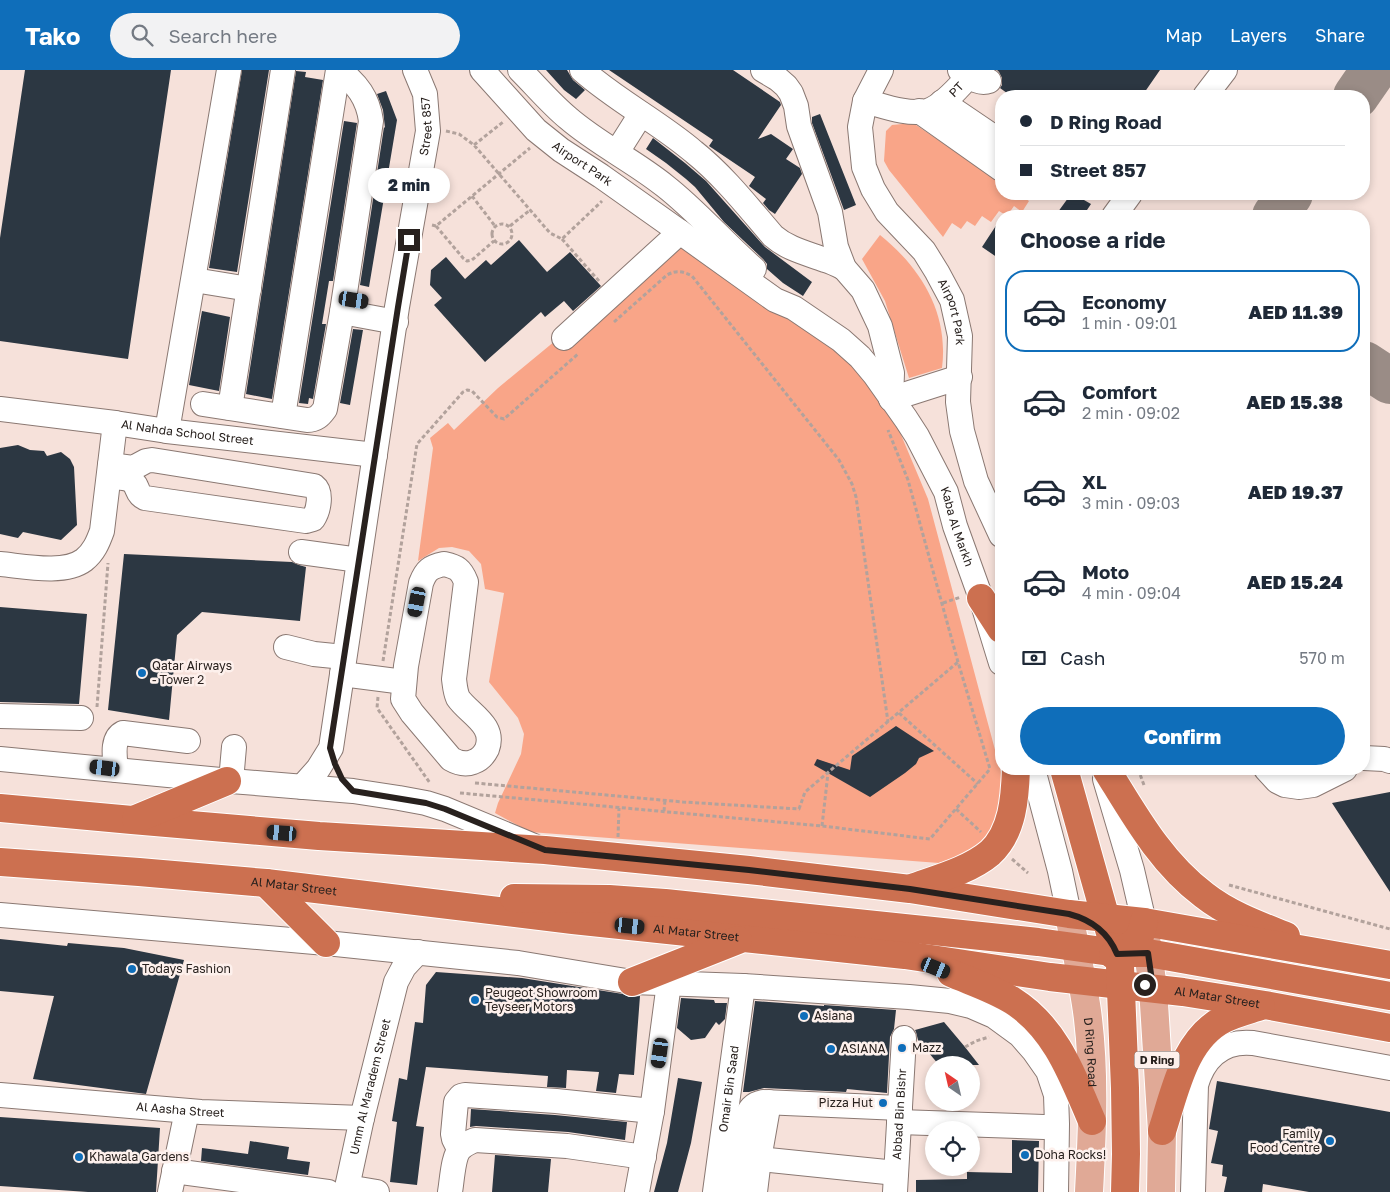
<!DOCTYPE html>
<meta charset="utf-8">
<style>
:root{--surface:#fff;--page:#f2f2f3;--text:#1f2937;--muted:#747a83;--line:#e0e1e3;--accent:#0f6eba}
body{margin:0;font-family:"Golos Text",sans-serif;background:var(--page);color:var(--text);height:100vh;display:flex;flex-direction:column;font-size:19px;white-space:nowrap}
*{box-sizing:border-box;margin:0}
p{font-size:16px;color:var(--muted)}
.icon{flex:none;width:28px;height:28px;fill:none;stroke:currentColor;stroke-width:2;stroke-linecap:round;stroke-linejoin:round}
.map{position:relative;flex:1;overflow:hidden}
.drawer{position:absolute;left:995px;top:140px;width:375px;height:565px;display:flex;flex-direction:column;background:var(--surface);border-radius:20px;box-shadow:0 2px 8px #0003}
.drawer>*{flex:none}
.banner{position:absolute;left:995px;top:20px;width:375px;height:110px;border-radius:20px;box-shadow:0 2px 8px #0003;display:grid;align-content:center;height:110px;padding:0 25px;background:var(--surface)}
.needle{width:32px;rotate:326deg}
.tools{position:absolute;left:925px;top:986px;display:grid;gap:10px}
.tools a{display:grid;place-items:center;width:55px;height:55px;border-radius:50%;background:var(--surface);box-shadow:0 2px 8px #0003;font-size:25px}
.end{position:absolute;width:22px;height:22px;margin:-11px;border:6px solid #28211e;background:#fff;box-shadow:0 0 0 2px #fff}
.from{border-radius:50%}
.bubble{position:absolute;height:35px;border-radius:18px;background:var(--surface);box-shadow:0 2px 8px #0003;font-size:16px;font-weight:800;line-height:35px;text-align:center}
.car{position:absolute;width:15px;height:30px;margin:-15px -8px;border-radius:6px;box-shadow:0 0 4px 1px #0007;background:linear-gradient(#222 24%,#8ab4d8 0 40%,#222 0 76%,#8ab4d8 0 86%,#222 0)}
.banner b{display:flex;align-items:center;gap:18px;height:48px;font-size:19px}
.banner b+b{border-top:1px solid var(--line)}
.banner i{width:12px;height:12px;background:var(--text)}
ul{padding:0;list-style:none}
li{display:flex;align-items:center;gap:15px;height:82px;margin:0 10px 8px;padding:0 15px;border:2px solid transparent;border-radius:20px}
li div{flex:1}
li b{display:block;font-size:19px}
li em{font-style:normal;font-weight:800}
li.selected{border-color:var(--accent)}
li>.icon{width:45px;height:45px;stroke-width:1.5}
h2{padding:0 25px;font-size:22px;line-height:60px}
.pay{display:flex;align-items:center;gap:12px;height:55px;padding:0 25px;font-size:19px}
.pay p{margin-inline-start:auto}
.cta{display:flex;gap:10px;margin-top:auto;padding:10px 25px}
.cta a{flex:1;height:58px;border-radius:30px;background:var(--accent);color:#fff;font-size:20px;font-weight:800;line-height:58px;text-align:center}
header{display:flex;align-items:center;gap:30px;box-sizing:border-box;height:70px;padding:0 25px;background:var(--accent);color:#fff}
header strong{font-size:24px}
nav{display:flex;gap:28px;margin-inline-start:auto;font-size:18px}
.search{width:350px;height:45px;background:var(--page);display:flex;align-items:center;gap:12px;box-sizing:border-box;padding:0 18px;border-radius:28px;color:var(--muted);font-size:19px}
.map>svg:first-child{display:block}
.green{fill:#f9a588}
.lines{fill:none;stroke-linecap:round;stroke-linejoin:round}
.taxiway{stroke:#9a8c86;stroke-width:46}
.building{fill:#2c3742}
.minor-casing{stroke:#8a7872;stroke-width:26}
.major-casing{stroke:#fff;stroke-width:30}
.highway-casing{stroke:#fff;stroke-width:30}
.path{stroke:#b2a29c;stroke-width:3;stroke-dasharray:4 2.5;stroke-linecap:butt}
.minor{stroke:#fff;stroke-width:24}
.major{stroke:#e0a996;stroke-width:28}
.highway{stroke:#cc7050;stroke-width:28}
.route{stroke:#28211e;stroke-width:6}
.poi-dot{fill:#0f6eba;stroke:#fdf0ec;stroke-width:2}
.labels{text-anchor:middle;stroke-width:5;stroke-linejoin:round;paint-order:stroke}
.shield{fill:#fdf0ec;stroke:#685f5c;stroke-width:1}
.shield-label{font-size:11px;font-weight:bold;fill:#28211e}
.street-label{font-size:12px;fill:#28211e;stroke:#fdf0ec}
.poi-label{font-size:12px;fill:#28211e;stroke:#fdf0ec;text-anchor:start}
</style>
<header>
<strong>Tako</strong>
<div class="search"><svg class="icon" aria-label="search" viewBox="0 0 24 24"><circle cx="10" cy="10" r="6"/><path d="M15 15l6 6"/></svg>Search here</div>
<nav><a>Map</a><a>Layers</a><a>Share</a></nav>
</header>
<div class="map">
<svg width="1390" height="1122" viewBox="0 0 1390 1122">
<rect width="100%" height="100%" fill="#f6e1da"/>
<path class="green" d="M913 53 1001 112V124H1019L1029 131 1022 142 1014 136 1007 146 999 141 991 152 982 146 975 156 967 151 961 159 952 153 943 167 889 100 884 91 886 61 892 55Z
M880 165C921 198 949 243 942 298L909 308 885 231 862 189Z
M682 175 845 287 880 326 899 360 928 429 1002 706 1008 736 999 760 965 787 939 793 530 762 495 743 498 733 521 684 524 664 518 648 489 612 504 523 485 519 481 494 469 481 452 477 439 478 418 491 433 378 430 368 448 353 454 360 498 318 555 271Z"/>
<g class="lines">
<path class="taxiway" d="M1356 26 1374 0
M1275 146 1290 124
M1364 294 1390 311"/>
</g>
<path class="building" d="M25 0H171L128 289 0 271V168Z
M242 0H269L237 202 209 198Z
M546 0H567L573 10 585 20 576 29 564 20Z
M609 0H733L780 32 781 35 758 69 771 64 793 79 786 89 800 98 802 104 775 144 769 140 763 133 766 129 749 116 755 107 709 76 713 70Z
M997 0H1160L1142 26H1011L1000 18 1002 15V8L999 2Z
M296 1 306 2 305 7 323 10 272 329 246 324Z
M386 21 397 50 369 217 360 215 384 57 385 58 383 40 377 24Z
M820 44 856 135 844 140 812 53V47Z
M344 51 357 53 333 211H329L322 254H326L313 329 309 328 308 334 299 333Z
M653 68 685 93 706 111 765 177 812 212 803 226 783 213 767 199V194L763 189 724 152 695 117 686 109 666 93 646 79Z
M1071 124H1088L1084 130 1091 134 1083 146H1055Z
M1001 148V190L982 177Z
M519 170 547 202 570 182 601 216 573 241 564 231 545 247 541 242 485 292 434 235 442 228 430 215 431 200 446 187 465 209 486 190 491 195Z
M202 241 230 247 219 321 189 315Z
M353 259 363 260 350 335 340 333Z
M18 375 30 380 44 381 47 386 61 382 70 389 74 397 77 455 61 470 23 462 18 468 0 464V378Z
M124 484 292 492 299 495 306 497 300 551 202 542 177 565 169 650 108 640Z
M0 537 87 544 79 634 0 632Z
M896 656 934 681 919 688 916 694 905 703 870 727 814 695 817 689 850 700 852 686Z
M1390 722V822L1332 733Z
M0 869 67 876 68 873 124 878 184 890 146 1024 33 1009 54 926 0 921Z
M436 902 522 908 623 924 629 927 640 926 634 1005 619 1004 616 1023 596 1021 599 1002 567 1000 566 1018 547 1017 548 1006 426 997 416 1056 424 1057 417 1115 390 1112 397 1052 392 1051 399 1008 407 1010 415 952 423 953 426 915Z
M681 928 714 930 715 933H727L725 949 719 955 716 952 705 968 691 970 677 958Z
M755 931 824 936V935L896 940 894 959 890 967 887 1023 847 1019 846 1022 764 1018 749 1022H743Z
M944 952 965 977 979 995H939L918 970 916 962 915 960Z
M678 1008 702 1012 691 1073 678 1122H654L667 1073Z
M1217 1011 1390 1042V1122H1309L1263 1114 1262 1122H1224L1227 1107 1222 1106 1223 1095 1211 1093 1218 1061 1209 1059Z
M471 1039 555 1045 627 1052 625 1070 568 1062 476 1056 470 1057Z
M0 1047 160 1058 156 1122H88L0 1116Z
M1012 1070 1039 1071 1038 1122H916V1110L967 1109V1102L1012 1103Z
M250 1071 289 1077 287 1089 310 1092 308 1105 201 1091 202 1078 248 1084Z
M495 1085 551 1089 548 1122H492Z"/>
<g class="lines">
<defs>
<g id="minor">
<path id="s1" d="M482 0 536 60 561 80 601 106 680 162 775 230 794 238 841 270 860 287 875 305 906 349 917 366 946 422 955 456 981 528 1001 593"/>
<path d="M520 0C536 16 551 34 568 48 598 74 634 91 665 116 697 141 723 172 754 199"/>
<path d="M582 0C617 31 659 52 694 82 724 106 748 137 773 166 788 179 806 183 825 190 832 192 838 195 844 198"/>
<path d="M763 0 778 9 786 16 791 23 796 36 799 56 830 142 836 177 844 198 863 220 880 256 892 303 891 329"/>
<path id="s2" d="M881 0 865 31 860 57 864 97 873 119 887 142 924 181 937 202 952 230 960 266 958 332 962 361 976 411 1001 465"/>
<path d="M960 0C970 6 978 15 989 11"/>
<path d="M1205 26 1225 0"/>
<path id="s3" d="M865 31C884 36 907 45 927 41 942 37 959 17 969 6"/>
<path d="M942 32 1001 72"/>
<path d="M919 41 1001 99"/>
<path d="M617 82 641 44"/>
<path d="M1114 146 1130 124"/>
<path d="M194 210 249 219"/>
<path d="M342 242 396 252"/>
<path d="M564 268 680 162"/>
<path d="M891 329 960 307"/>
<path d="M203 334 307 350C316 350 320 346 325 339L342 242 371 51C368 28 357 14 339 0"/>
<path d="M230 338 283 0"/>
<path id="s4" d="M0 339 115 353 167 361 375 385"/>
<path d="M283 346 338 0"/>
<path d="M167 361 229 0"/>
<path d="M109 406C115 408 128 407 133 412 139 418 136 424 145 428L306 451 313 449C319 440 322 422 314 416L152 390 146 391 133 398 110 395"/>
<path d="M301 482 359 490"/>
<path d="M0 494C23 496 64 505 84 490 94 482 98 472 102 461L115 353"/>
<path d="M444 494C457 497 461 499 466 512L454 609C455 616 455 621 458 628 469 644 496 655 487 679 484 685 479 690 473 692 465 695 458 693 451 689L412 643 403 629 406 596 421 513C426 500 430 497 444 494Z"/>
<path d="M286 577 314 584 344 587"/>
<path d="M342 604 404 612"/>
<path d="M0 646 81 648"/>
<path d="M1364 688 1384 689 1390 691"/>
<path d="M0 689 231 711 353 721 399 728 426 733 445 739 534 776"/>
<path d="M1033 699 1060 801 1069 844"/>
<path d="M1266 699 1277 711 1285 715 1299 717 1313 715 1345 699"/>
<path d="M116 700C115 688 111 669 123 663L188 671"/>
<path d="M1105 709 1132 800 1144 852"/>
<path d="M231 711 234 677"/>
<path id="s5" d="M302 717 318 699 331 678 397 237 428 61 425 24 415 0"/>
<path d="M0 845 326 873 518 893 632 912 743 916 909 927 950 931 971 936 994 946 1020 965 1034 981 1048 1001 1056 1025 1057 1054 1056 1122"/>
<path id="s6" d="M0 1025 201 1042 362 1048"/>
<path d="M899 1052 1044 1057"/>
<path d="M459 1079 454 1069 453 1064 456 1032 461 1026 465 1025 556 1031 652 1041"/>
<path d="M759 1089 896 1103"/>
<path d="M174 1101 328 1122"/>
<path d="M347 1117 377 1122"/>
<path d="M170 1122 187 1041"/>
<path id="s7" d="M346 1122 362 1048 396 912 404 897 418 882"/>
<path d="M450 1122C452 1111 453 1085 461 1078 465 1074 470 1072 475 1070L567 1076 644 1087"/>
<path d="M637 1122 652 1041 669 913"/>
<path id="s8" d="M715 1122 743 916"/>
<path d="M735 1122 746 1049C749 1039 753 1034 763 1032L900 1038"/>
<path d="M755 1122 759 1089 769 1032"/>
<path id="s9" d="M895 1122 904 968"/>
<path d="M1193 1122 1196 1015C1204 987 1223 970 1253 973L1390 998"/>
</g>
<g id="major">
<path id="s10" d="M1069 844C1075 879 1084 914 1088 949 1095 1007 1092 1065 1089 1122"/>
<path d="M1145 861 1153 918 1162 1061 1161 1122"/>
</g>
<g id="highway">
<path d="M981 528 1001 559"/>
<path d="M1064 699 1110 863"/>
<path d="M1106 699C1134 744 1160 792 1204 825 1228 844 1258 855 1286 866"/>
<path d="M0 738 132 750 319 766 545 780 749 800 910 819 1069 844 1144 852 1390 895"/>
<path d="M136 749 227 711"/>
<path id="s11" d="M0 792 139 802 266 813 573 850 905 885 1050 907 1183 922 1265 935 1390 958"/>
<path d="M266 813 326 873"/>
<path d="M912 818C937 809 970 800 990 783 1013 762 1015 727 1016 699"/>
<path d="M514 828 609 829 665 833 1038 872 1103 881H1119L1132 875 1140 866 1144 852"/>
<path d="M1113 885 1124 883H1148L1390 926"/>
<path d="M1120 896 1125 1018 1126 1084 1125 1122"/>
<path d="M951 903C972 912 994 919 1013 931 1056 958 1073 1007 1092 1051"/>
<path d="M632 912 738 870"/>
<path d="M1162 1061C1175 1022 1184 969 1224 949 1236 943 1249 940 1261 936"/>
</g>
</defs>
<use href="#minor" class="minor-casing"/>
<use href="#major" class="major-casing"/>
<use href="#highway" class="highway-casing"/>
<path class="path" d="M446 61 459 64 474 75 550 163 562 169 602 131
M474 75 503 52
M472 126 495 156
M492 164a10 10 0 1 1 20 0a10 10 0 1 1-20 0Z
M432 155 436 156 530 78
M436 156 463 188 467 191 472 190 494 171
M510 156 530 140
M562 169 599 211
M614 252 667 205C676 200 683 201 692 206L839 390 852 414 856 427 888 652
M943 533 961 527
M383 591 417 374 463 322 467 320 472 321 497 347 504 349 578 284
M378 627 377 638 430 713
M97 637 108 493
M899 643 978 714
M1138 699 1144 715
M475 713 683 732 799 739 805 722 958 592
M460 723 822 756 930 769 990 699 958 592 908 410 888 360
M956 739 981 762
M664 741 665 730
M822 756 828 703
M618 767 619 738
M1012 789 1028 803
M1229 815 1390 859
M965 977 976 971 989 967"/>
<use href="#minor" class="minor"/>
<use href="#major" class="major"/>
<use href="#highway" class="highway"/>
</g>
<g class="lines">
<path class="route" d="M409 170 398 237 330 678 335 694 342 709 353 721 426 733 445 739 545 780 749 800 910 819 1069 844C1092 850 1108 862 1117 884L1148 883 1153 918 1145 915"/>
</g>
<g class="poi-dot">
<circle cx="142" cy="603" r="5"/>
<circle cx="132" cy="899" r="5"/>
<circle cx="475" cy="930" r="5"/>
<circle cx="804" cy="946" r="5"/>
<circle cx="902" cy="978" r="5"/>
<circle cx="831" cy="979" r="5"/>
<circle cx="883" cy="1033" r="5"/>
<circle cx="1330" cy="1071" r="5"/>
<circle cx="1025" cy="1085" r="5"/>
<circle cx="79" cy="1087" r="5"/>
</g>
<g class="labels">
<rect class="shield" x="1134.5" y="981.5" width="45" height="17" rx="4"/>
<g class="shield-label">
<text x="1157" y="994">D Ring</text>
</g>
<g class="street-label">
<text dy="4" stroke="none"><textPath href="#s3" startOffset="100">PT</textPath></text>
<text dy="4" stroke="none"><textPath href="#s5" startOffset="678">Street 857</textPath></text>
<text dy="4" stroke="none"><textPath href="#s1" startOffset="138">Airport Park</textPath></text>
<text dy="4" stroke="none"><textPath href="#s2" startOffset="274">Airport Park</textPath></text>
<text dy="4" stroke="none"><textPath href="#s4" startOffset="189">Al Nahda School Street</textPath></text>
<text dy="4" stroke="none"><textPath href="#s1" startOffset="674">Kaba Al Markh</textPath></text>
<text dy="4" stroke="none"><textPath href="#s11" startOffset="295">Al Matar Street</textPath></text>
<text dy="4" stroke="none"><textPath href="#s11" startOffset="700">Al Matar Street</textPath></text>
<text dy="4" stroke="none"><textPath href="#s11" startOffset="1225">Al Matar Street</textPath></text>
<text dy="4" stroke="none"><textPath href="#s10" startOffset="140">D Ring Road</textPath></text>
<text dy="4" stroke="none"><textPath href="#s7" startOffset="108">Umm Al Maradem Street</textPath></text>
<text dy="4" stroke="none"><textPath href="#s8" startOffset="104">Omair Bin Saad</textPath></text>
<text dy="4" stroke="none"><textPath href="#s6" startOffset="181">Al Aasha Street</textPath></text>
<text dy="4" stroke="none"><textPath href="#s9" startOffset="78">Abbad Bin Bishr</textPath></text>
</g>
<g class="poi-label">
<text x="152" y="600">Qatar Airways<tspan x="152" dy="14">- Tower 2</tspan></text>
<text x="142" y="903">Todays Fashion</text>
<text x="485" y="927">Peugeot Showroom<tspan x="485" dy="14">Teyseer Motors</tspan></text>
<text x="814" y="950">Asiana</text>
<text x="912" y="982">Mazz</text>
<text x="841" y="983">ASIANA</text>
<text x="873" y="1037" text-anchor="end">Pizza Hut</text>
<text x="1320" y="1068" text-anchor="end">Family<tspan x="1320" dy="14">Food Centre</tspan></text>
<text x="1035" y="1089">Doha Rocks!</text>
<text x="89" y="1091">Khawala Gardens</text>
</g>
</g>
</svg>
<div class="tools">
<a><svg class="needle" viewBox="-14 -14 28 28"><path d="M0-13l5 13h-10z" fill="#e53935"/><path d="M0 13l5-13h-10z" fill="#747a83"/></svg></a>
<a><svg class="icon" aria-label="locate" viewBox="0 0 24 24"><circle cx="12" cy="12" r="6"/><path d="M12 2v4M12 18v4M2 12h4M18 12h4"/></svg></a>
</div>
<i class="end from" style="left:1145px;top:915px"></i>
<i class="end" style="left:409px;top:170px"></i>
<div class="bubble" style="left:368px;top:98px;width:82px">2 min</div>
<i class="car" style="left:354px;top:230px;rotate:99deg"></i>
<i class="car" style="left:417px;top:532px;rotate:191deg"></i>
<i class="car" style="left:105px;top:698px;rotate:277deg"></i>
<i class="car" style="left:282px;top:763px;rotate:275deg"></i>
<i class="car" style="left:630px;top:856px;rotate:96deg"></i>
<i class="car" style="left:936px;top:898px;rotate:112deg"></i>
<i class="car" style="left:660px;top:983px;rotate:188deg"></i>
<div class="banner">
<b><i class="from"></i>D Ring Road</b>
<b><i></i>Street 857</b>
</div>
<section class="drawer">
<h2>Choose a ride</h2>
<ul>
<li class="selected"><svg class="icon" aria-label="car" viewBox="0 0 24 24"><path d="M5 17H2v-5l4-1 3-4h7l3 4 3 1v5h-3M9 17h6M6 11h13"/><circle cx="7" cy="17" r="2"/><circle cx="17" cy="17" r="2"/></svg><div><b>Economy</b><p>1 min · 09:01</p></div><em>AED 11.39</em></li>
<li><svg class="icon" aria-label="car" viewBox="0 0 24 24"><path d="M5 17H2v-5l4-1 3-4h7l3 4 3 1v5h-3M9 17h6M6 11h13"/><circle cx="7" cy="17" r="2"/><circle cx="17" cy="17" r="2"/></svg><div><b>Comfort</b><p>2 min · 09:02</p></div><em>AED 15.38</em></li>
<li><svg class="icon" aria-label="car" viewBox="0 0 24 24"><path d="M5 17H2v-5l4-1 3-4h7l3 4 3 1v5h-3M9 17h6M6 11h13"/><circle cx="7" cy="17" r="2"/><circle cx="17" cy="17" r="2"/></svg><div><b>XL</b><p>3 min · 09:03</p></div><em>AED 19.37</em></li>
<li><svg class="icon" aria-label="car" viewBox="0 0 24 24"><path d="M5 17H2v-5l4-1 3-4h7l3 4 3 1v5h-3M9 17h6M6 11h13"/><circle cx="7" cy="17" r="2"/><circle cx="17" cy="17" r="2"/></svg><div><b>Moto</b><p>4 min · 09:04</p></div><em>AED 15.24</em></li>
</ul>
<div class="pay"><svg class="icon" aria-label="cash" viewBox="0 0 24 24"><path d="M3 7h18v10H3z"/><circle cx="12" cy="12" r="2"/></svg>Cash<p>570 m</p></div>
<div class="cta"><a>Confirm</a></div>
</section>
</div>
